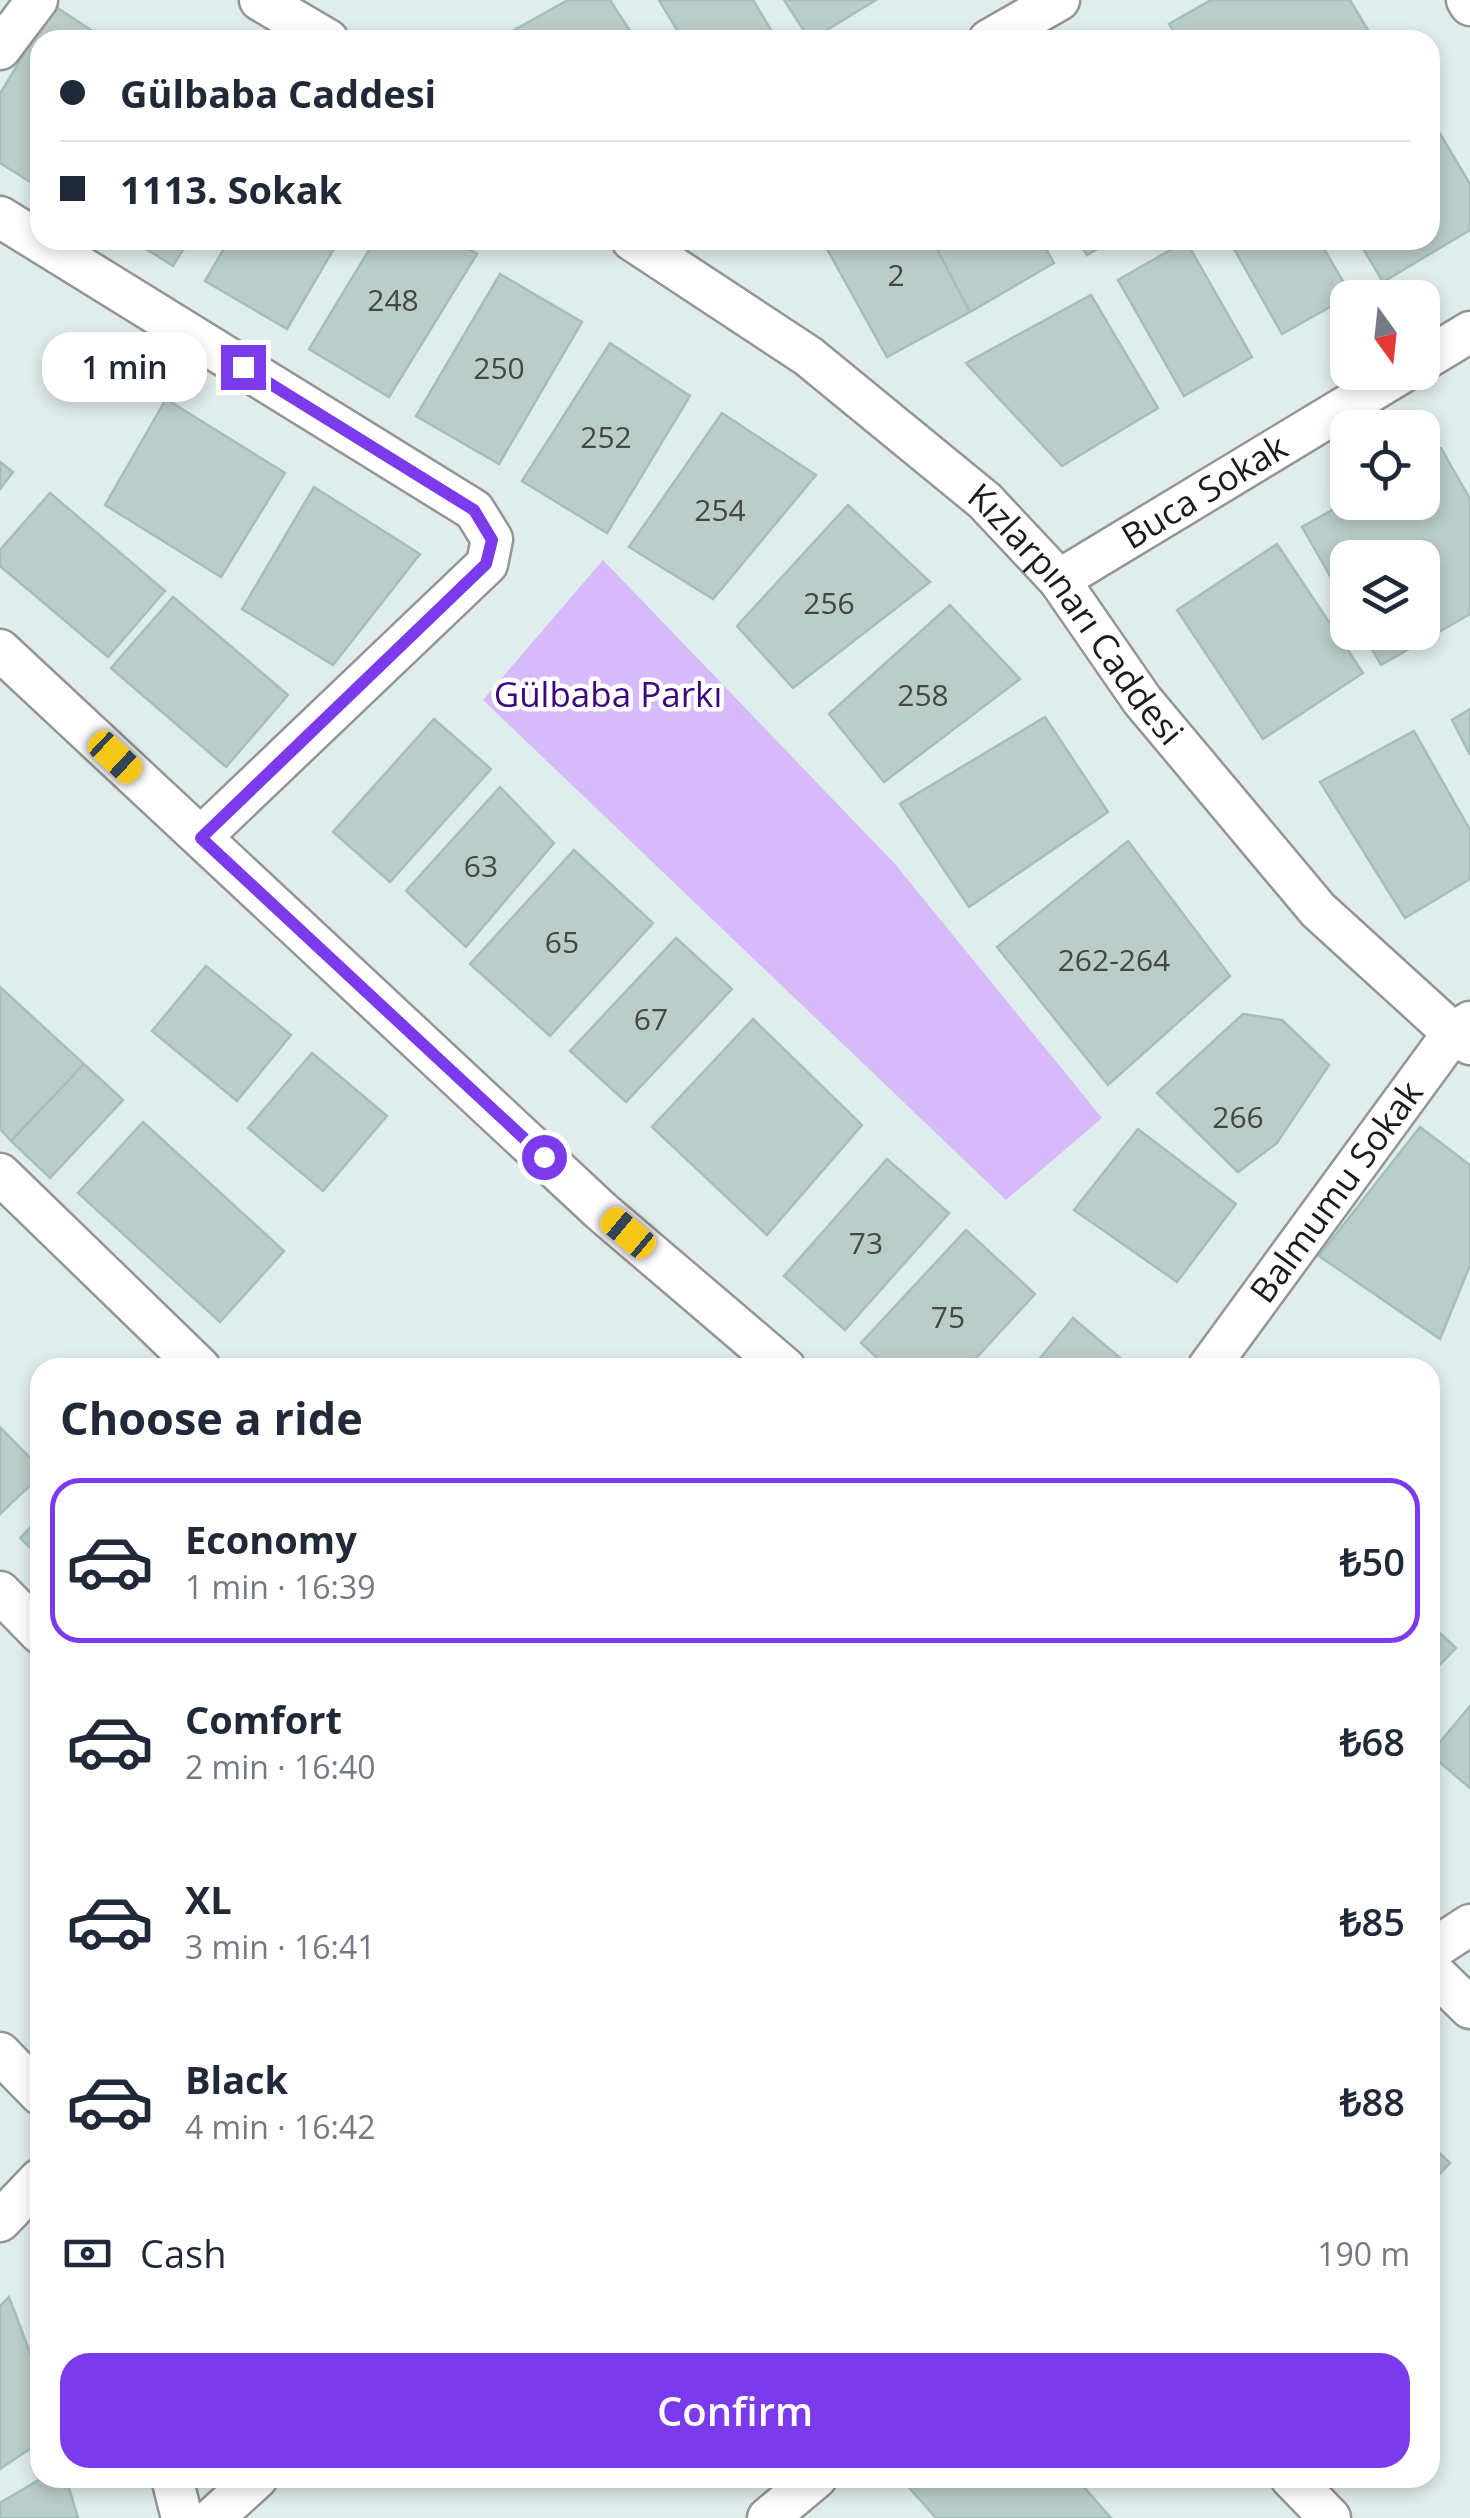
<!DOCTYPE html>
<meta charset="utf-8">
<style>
:root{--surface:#fff;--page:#f6f6f7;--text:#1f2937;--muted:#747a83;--line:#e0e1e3;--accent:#7c3aed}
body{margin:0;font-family:"Open Sans",sans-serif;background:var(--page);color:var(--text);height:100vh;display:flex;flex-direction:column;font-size:38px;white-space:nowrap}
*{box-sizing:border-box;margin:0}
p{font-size:32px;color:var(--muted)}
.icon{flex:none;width:55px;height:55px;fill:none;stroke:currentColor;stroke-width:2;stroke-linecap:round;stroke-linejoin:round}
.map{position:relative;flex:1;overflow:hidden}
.sheet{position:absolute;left:30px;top:1358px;width:1410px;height:1130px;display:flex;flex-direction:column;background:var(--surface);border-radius:30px;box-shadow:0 5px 15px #0003}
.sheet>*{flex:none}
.top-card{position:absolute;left:30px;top:30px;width:1410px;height:220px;border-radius:30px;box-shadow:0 5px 15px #0003;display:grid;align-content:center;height:220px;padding:0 30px;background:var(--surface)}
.needle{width:65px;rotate:165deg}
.controls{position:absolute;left:1330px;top:280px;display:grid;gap:20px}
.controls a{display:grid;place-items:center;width:110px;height:110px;border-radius:20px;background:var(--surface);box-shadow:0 5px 15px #0003;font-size:50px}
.end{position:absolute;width:45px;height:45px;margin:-22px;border:12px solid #7c3aed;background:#fff;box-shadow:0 0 0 5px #fff}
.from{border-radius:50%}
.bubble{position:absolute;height:70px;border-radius:30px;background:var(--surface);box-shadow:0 5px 15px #0003;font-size:32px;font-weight:600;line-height:70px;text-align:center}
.car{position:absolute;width:30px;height:60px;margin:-30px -15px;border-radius:12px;box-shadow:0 0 8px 2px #0007;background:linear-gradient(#f5c518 24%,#345 0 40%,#f5c518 0 76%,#345 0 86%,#f5c518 0)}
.top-card b{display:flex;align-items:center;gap:35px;height:95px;font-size:38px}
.top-card b+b{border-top:2px solid var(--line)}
.top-card i{width:25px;height:25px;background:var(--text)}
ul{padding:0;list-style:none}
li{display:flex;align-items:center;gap:30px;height:165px;margin:0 20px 15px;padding:0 10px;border:5px solid transparent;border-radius:30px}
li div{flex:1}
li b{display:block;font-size:38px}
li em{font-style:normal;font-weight:600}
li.current{border-color:var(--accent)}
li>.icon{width:90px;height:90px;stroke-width:1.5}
h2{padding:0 30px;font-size:45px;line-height:120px}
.pay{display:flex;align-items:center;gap:25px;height:110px;padding:0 30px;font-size:38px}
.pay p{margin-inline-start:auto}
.cta{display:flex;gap:20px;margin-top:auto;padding:20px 30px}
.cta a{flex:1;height:115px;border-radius:30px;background:var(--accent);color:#fff;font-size:40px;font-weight:600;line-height:115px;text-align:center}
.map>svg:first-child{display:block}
.park{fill:#d7bafa}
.building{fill:#bacdc9;stroke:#a3bfba;stroke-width:2.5}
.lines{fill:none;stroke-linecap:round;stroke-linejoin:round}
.minor-casing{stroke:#959595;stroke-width:45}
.minor{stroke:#fff;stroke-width:40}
.route{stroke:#7c3aed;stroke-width:12}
.labels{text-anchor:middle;stroke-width:9;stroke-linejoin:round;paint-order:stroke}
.number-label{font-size:30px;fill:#434846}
.street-label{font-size:35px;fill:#1b1b1b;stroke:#fff}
.park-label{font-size:35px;fill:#3c087b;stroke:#fff}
</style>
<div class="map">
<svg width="1470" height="2518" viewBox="0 0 1470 2518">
<rect width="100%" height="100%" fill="#e0eded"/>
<path class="park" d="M603 560 895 864 1102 1118 1006 1200 483 700Z"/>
<path class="building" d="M568 0H610L636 40H496Z
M659 0H753L777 40H683Z
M784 0H876L810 40Z
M1211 0H1350L1374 40H1179L1169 24Z
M53 5 106 40H40V188L0 163V94Z
M1430 117 1470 184V230L1383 282 1358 240H1430Z
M132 240H189L173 266Z
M229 240H339L287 329 205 281Z
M375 240H453L477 254 389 397 309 349Z
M822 240H932L970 312 887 357Z
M932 240H1041L1054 263 970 312Z
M1077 240H1113L1087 255Z
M1229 240H1319L1351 295 1282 334Z
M1186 241 1252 357 1184 396 1118 280Z
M500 274 582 322 499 464 416 416Z
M1091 295 1158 408 1062 466 966 363Z
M610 343 690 396 607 533 522 481Z
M166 399 285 473 221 577 105 505Z
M722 413 816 475 713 599 629 547Z
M1441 448 1470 499V614L1381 665 1362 632H1422V558H1348V607L1302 527 1348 501 1422 502V459Z
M0 462 13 472 0 489Z
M314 487 420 554 333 665 242 609Z
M50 493 165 591 108 657 0 566V550Z
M848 505 930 582 793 688 737 626Z
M1277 544 1363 673 1263 739 1177 610Z
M173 597 288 695 226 767 111 668Z
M950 605 1020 679 884 782 829 714Z
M1470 709V755L1452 720Z
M1045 717 1108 812 969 907 900 804Z
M434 719 491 769 390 882 333 832Z
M1414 731 1470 830V879L1405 918 1320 782Z
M500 787 554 843 466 947 406 891Z
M1128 841 1230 976 1108 1085 997 947Z
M574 850 653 923 550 1036 470 964Z
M676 938 732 989 626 1102 570 1051Z
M206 966 291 1035 237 1101 152 1031Z
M0 987 84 1064 11 1141 0 1129Z
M1243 1014 1282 1020 1329 1065 1277 1143 1238 1172 1157 1093Z
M753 1019 862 1125 767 1235 652 1127Z
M312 1053 387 1116 323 1191 248 1128Z
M84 1064 123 1100 50 1178 11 1141Z
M143 1122 284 1251 220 1322 78 1193Z
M1420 1127 1470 1165V1265L1440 1339 1319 1256Z
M1138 1129 1236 1204 1177 1282 1074 1210Z
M887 1159 949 1213 845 1330 784 1276Z
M966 1230 1035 1294 967 1368H888L861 1343Z
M1073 1318 1132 1368H1032Z
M0 1427 40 1468V1476L0 1514Z
M40 1518V1557L20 1538Z
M1430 1624 1456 1648 1430 1675Z
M1470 1706V1788L1430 1754Z
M1430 2144 1450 2163 1430 2184Z
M9 2297 40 2379V2442L0 2469V2306Z
M42 2478H66L78 2518H0V2503Z
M909 2478H1076L1111 2518H936L904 2482Z"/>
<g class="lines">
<defs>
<g id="minor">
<path d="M260 0 328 40"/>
<path d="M1467 0 1470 5"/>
<path d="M989 40 1059 0"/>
<path d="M0 49 37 0"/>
<path d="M0 217 474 510 492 539 487 564 201 837"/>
<path id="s1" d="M632 240 808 356 985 501 1059 580 1142 700 1318 910 1453 1033 1470 1044"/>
<path d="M1422 361 1470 332"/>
<path id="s2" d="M1059 580 1403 372"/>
<path d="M0 650 601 1211 785 1368"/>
<path d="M0 1174 200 1368"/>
<path id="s3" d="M1208 1368 1453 1033 1470 1022"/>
<path d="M0 1592 40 1633"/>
<path d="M1430 1951 1470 1925"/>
<path d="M1430 1969 1470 2008"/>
<path d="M0 2053 40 2094"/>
<path d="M0 2221 40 2179"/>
<path d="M172 2478 182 2518"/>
<path d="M1291 2478 1330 2518"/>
<path d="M213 2518 257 2478"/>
<path d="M768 2518 816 2478"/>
</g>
</defs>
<use href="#minor" class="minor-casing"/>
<use href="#minor" class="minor"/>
</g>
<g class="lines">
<path class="route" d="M243 367 474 510 492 540 486 564 201 838 544 1157"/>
</g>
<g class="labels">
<g class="number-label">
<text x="896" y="286">2</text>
<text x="393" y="311">248</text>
<text x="499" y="379">250</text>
<text x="606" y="448">252</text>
<text x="720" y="521">254</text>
<text x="829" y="614">256</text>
<text x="923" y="706">258</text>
<text x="481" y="877">63</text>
<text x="562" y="953">65</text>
<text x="1114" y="971">262-264</text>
<text x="651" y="1030">67</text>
<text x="1238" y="1128">266</text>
<text x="866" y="1254">73</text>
<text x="948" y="1328">75</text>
</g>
<g class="street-label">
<text dy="12" stroke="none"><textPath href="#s2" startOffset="170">Buca Sokak</textPath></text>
<text dy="12" stroke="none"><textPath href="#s1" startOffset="585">Kızlarpınarı Caddesi</textPath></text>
<text dy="12" stroke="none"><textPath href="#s3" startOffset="218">Balmumu Sokak</textPath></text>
</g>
<g class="park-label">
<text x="608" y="707">Gülbaba Parkı</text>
</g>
</g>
</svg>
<div class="controls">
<a><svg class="needle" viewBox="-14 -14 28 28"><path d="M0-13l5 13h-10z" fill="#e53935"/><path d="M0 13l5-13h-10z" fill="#747a83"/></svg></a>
<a><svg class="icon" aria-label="locate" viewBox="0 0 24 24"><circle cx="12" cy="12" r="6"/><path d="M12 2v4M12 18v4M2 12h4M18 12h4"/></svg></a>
<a><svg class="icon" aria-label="layers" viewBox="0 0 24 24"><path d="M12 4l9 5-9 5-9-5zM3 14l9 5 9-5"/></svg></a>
</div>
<i class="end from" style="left:544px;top:1157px"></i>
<i class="end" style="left:243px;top:367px"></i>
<div class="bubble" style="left:42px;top:332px;width:165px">1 min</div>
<i class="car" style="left:115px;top:757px;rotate:133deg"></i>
<i class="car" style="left:628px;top:1233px;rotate:310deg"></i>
<div class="top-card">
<b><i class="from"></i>Gülbaba Caddesi</b>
<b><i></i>1113. Sokak</b>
</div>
<section class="sheet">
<h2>Choose a ride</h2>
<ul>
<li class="current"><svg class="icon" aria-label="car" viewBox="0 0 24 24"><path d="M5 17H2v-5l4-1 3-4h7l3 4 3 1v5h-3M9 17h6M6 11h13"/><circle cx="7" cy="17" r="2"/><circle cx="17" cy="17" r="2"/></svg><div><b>Economy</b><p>1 min · 16:39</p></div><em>₺50</em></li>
<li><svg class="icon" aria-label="car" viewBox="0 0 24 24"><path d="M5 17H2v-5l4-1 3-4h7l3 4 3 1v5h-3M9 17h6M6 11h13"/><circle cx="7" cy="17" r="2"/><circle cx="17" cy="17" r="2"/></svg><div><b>Comfort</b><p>2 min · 16:40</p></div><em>₺68</em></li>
<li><svg class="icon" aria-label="car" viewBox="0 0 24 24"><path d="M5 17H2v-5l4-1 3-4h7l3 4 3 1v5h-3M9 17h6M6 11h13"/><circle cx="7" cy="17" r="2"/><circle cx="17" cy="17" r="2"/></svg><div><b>XL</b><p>3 min · 16:41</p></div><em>₺85</em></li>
<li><svg class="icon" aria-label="car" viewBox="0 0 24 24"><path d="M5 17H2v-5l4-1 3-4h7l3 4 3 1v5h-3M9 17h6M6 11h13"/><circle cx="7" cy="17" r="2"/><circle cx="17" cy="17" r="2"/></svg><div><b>Black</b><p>4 min · 16:42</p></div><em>₺88</em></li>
</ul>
<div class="pay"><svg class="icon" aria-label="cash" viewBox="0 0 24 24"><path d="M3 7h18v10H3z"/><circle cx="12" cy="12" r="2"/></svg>Cash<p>190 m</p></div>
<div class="cta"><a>Confirm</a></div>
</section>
</div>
